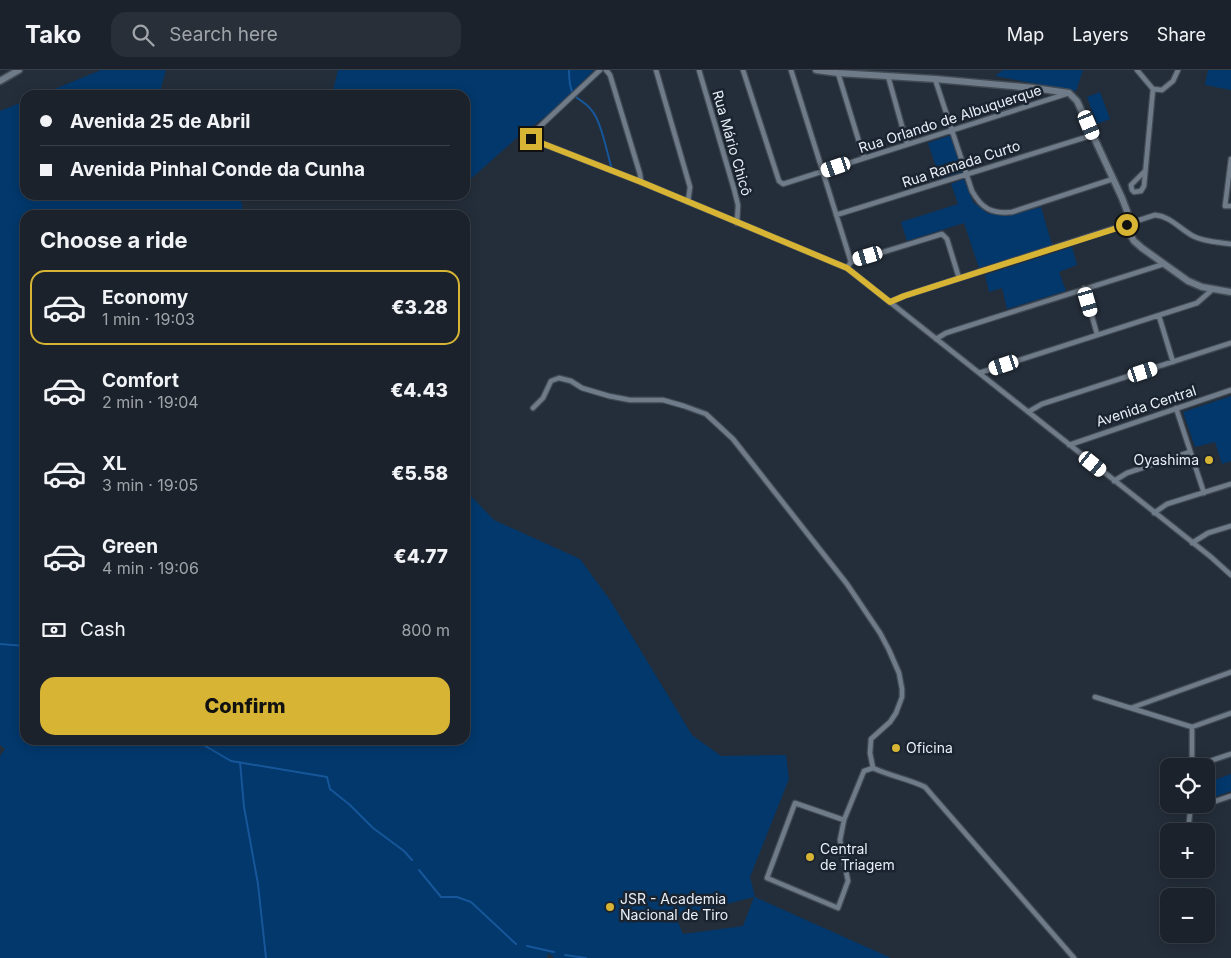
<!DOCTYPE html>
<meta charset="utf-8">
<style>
:root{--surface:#1b222c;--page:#282f38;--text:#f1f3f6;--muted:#a0a4a9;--line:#393f48;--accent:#d7b434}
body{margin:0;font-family:Inter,sans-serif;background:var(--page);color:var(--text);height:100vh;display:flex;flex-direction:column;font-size:19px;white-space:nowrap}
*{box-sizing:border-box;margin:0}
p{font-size:16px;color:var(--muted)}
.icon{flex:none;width:28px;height:28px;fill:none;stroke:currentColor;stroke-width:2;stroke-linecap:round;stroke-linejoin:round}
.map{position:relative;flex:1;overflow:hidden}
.details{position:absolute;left:20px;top:140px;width:450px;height:535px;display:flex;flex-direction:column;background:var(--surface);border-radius:15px;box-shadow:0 2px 12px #0003,0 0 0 1px var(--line)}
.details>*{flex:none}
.banner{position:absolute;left:20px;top:20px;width:450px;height:110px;border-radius:15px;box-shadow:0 2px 12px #0003,0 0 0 1px var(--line);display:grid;align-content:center;height:110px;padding:0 20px;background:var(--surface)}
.tools{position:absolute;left:1160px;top:688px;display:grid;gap:10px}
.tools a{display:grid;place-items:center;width:55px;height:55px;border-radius:10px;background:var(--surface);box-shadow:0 2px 12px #0003,0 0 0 1px var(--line);font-size:25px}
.end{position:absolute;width:22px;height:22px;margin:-11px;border:6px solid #d7b434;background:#111;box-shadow:0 0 0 2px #111}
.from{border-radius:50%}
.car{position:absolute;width:15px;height:30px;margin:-15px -8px;border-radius:6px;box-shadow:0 0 4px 1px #0007;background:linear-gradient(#fff 24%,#345 0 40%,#fff 0 76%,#345 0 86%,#fff 0)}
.banner b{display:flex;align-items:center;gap:18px;height:48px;font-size:19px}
.banner b+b{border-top:1px solid var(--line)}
.banner i{width:12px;height:12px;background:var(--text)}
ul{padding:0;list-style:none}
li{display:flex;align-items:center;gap:15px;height:75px;margin:0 10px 8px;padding:0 10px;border:2px solid transparent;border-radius:15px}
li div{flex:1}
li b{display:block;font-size:19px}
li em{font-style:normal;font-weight:800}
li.active{border-color:var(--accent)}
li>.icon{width:45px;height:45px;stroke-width:1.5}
h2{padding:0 20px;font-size:22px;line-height:60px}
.pay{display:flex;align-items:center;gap:12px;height:55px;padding:0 20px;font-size:19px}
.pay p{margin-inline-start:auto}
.button{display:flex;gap:10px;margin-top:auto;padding:10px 20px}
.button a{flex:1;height:58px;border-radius:15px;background:var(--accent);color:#111;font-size:20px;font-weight:800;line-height:58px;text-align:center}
header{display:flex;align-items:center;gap:30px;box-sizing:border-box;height:70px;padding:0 25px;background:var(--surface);border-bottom:1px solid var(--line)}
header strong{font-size:24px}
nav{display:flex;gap:28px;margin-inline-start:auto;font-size:18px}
.search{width:350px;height:45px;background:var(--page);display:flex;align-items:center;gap:12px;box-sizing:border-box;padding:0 18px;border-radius:15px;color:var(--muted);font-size:19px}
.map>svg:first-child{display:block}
.green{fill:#02386c;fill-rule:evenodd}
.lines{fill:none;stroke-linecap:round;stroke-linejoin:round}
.stream{stroke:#165699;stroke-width:2}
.street-casing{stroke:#414a54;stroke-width:7}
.secondary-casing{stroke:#414a54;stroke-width:9}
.street{stroke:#6f7b89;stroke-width:4.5}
.secondary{stroke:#6f7b89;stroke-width:6}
.route{stroke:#d7b434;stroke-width:6}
.poi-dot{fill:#d7b434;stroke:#1a2430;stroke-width:2}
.labels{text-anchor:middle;stroke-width:5;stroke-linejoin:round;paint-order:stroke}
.street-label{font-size:14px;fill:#e7eef6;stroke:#1a2430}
.poi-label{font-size:14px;fill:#e7eef6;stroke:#1a2430;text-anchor:start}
</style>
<header>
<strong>Tako</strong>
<div class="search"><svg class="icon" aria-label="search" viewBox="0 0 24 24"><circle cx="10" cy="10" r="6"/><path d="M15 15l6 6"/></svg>Search here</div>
<nav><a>Map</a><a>Layers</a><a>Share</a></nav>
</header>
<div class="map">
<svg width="1231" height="888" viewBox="0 0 1231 888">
<rect width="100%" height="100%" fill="#242e3a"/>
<path class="green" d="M101 0H166L159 25H40Z
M338 0H594L556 39 519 66 465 114V25H332Z
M1003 0H1083L1076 21 995 6Z
M1208 0H1231V20L1205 15Z
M1100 22 1110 49 1097 54 1087 27Z
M25 31V125H240L244 145H25V670H465V420L494 450 580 489 610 530 692 665 721 686 786 685 789 709 750 807 755 827 891 888H554L548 883 547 888H0V686L5 679 0 675V41ZM754 827 743 856 683 864 676 847Z
M951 65 963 102 940 109 928 73Z
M964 109 973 132 987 143 1006 146 1041 137 1052 175 979 198 964 153 907 171 901 152 958 134 951 114Z
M1072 177 1077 195 1059 202 1066 221 1007 239 1002 218 989 222 985 205Z
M1231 326V391L1222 394 1215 372 1195 377 1183 342Z
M1231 704V721L1206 730V713Z"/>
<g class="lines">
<path class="stream" d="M569 0C569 38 583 22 596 47 604 63 607 83 612 100
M0 574 25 576
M195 670 231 691 327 707 330 719 350 735 373 758 404 781 412 790
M240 692 244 737 258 814 266 888
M419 800 441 827H457L471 832 516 874
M527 876 554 882
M565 885 586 888"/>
<defs>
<path id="street" d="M600 0 534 62 531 69 641 112 847 198 1211 487 1231 505
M606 0 610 5 640 104 641 112
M656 0 690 117 688 132
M699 0 734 119 738 135 737 153
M743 0 779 111 783 114 1066 24
M791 0 851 192 847 198
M1137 0 1153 19 1144 116 1141 121 1134 122 1132 120 1131 115 1145 101
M838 3 864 88
M888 6 907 74
M935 9 972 121C982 139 992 144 1012 142L1113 109
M1153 19 1162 20 1173 11 1178 0
M1231 89 1225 136H1231
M836 145 1093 65
M851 192 942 164 947 169 959 208
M1084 218 1097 264
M890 232 904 226 1155 145C1170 146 1180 159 1193 166 1204 172 1219 172 1231 174
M1159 246 1173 292
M936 269 946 263 993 248 1164 194
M979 303 1197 233 1213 219
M533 338 543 328 551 311 559 308 571 311 582 318 609 326 630 330H663L684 336 706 344 733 369 847 514 880 563 889 580 899 603 902 619V627L896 643 890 652 871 669 870 683 873 698
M1176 338 1204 423
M1028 342 1042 334 1231 273
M1069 375 1231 320
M1114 411 1127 403 1190 382
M1154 443 1167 434 1231 414
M1192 473 1208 463 1231 456
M1095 627 1192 657
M1131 638 1231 602
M1192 657 1231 643
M1192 657V696
M1195 696 1231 684
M1191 737 1201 736 1231 726
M844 750 795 733 767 808 838 838 848 811 840 770 844 750 864 701 873 698C890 706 909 709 925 717L1074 888
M1188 761 1191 734"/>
<path id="secondary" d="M816 0 838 3 935 9 1034 18 1069 23 1077 31 1122 128 1127 141 1128 161 1134 171 1142 178 1188 211 1202 217 1231 222
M0 11 19 0"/>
</defs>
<use href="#street" class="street-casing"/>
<use href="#secondary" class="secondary-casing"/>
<use href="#street" class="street"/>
<use href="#secondary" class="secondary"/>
</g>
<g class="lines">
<path class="route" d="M531 69 641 112 847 198 890 232 904 226 1127 155"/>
</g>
<g class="poi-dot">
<circle cx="1209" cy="390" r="5"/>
<circle cx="896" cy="678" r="5"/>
<circle cx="810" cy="787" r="5"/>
<circle cx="610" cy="837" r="5"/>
</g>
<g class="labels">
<g class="street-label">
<text transform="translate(950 49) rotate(-18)" y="5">Rua Orlando de Albuquerque</text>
<text transform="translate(732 73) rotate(74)" y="5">Rua Mário Chicô</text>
<text transform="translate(961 94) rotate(-18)" y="5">Rua Ramada Curto</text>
<text transform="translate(1146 336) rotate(-18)" y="5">Avenida Central</text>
</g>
<g class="poi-label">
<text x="1199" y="395" text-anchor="end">Oyashima</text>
<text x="906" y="683">Oficina</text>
<text x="820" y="784">Central<tspan x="820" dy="16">de Triagem</tspan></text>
<text x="620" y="834">JSR - Academia<tspan x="620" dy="16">Nacional de Tiro</tspan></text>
</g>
</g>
</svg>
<div class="tools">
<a><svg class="icon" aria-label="locate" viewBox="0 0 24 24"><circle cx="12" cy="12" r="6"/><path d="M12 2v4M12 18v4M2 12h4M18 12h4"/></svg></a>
<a>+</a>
<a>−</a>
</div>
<i class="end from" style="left:1127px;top:155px"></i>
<i class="end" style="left:531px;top:69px"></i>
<i class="car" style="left:1089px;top:55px;rotate:157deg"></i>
<i class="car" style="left:836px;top:97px;rotate:251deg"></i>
<i class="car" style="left:868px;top:186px;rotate:253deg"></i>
<i class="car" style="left:1088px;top:232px;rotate:164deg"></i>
<i class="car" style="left:1004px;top:295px;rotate:252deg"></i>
<i class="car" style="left:1143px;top:302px;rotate:72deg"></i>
<i class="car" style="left:1093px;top:394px;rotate:129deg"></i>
<div class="banner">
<b><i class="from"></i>Avenida 25 de Abril</b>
<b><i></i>Avenida Pinhal Conde da Cunha</b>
</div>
<section class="details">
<h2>Choose a ride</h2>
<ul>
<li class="active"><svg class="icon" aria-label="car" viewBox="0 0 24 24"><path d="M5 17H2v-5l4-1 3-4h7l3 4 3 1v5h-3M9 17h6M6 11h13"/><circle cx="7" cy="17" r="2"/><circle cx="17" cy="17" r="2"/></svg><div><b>Economy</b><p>1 min · 19:03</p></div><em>€3.28</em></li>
<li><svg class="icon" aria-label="car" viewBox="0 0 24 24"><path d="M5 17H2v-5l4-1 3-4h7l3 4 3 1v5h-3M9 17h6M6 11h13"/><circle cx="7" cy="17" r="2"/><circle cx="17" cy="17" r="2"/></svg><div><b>Comfort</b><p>2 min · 19:04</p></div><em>€4.43</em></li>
<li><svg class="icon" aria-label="car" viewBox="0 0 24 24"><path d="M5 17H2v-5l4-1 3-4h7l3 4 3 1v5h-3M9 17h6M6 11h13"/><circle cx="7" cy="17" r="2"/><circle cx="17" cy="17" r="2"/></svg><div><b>XL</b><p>3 min · 19:05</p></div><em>€5.58</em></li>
<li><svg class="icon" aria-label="car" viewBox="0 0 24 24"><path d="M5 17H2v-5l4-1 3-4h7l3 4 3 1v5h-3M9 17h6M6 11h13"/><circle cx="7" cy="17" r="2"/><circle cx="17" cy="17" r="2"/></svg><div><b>Green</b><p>4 min · 19:06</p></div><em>€4.77</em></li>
</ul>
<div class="pay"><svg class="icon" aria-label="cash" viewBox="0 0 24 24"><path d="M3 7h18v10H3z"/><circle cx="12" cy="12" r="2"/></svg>Cash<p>800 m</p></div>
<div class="button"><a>Confirm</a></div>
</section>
</div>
